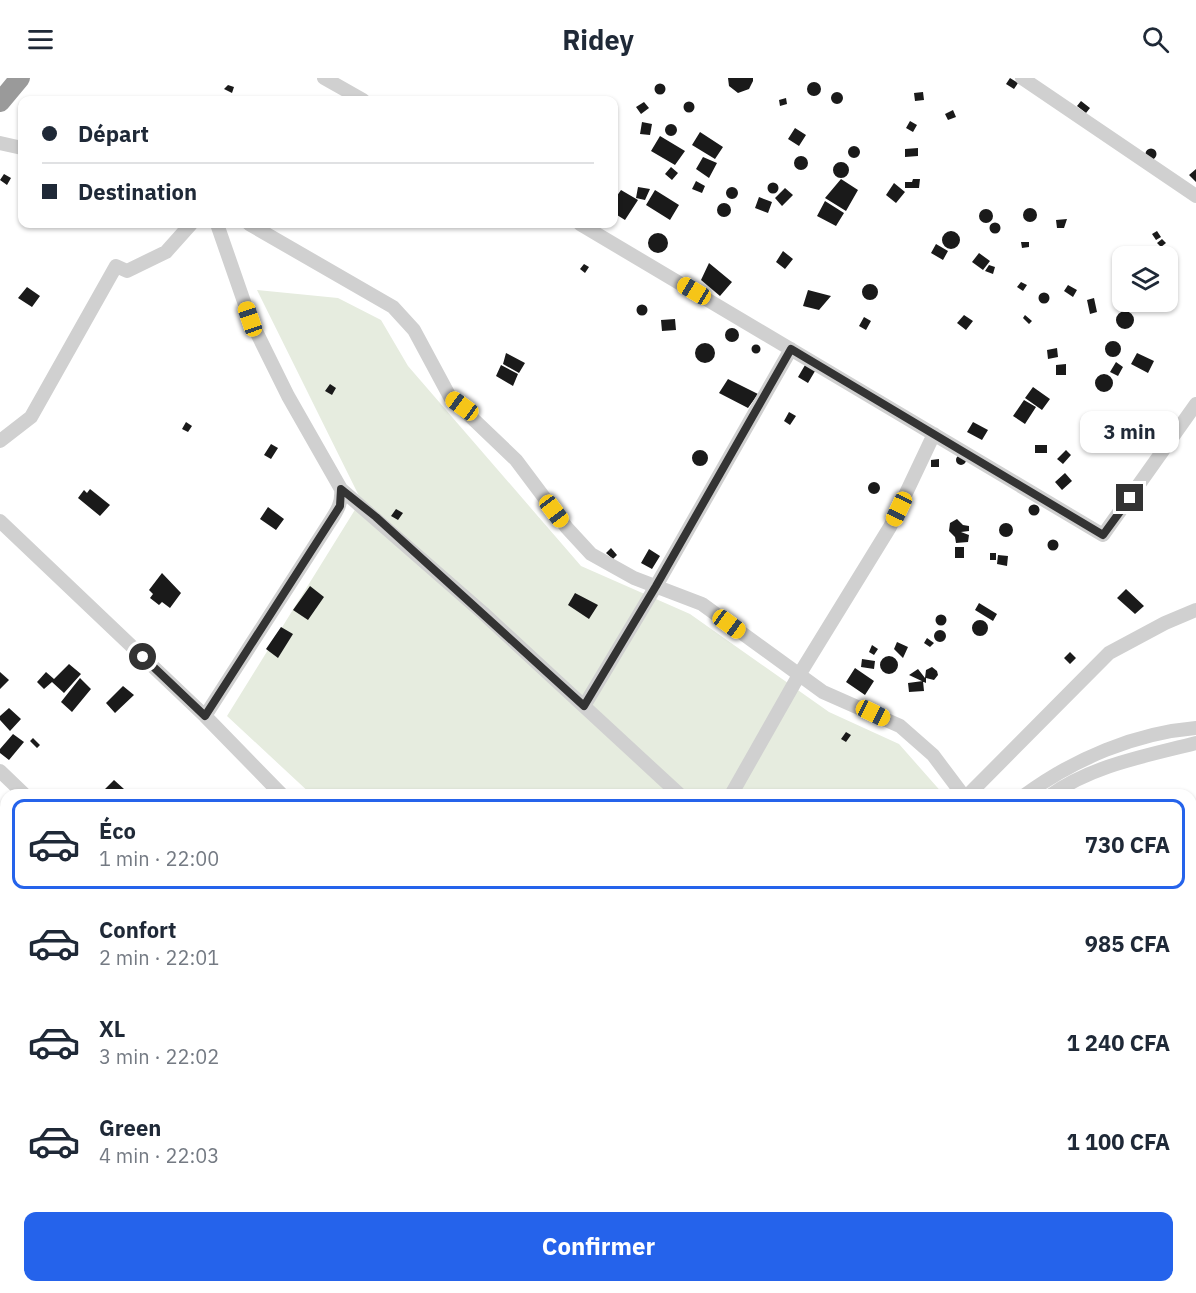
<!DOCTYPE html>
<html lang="fr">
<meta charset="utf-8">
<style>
:root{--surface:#fff;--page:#f2f2f3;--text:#1f2937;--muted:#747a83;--line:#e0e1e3;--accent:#2563eb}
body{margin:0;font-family:"IBM Plex Sans",sans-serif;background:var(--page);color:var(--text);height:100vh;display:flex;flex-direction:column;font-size:22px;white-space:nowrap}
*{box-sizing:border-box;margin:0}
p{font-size:20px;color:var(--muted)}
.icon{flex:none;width:33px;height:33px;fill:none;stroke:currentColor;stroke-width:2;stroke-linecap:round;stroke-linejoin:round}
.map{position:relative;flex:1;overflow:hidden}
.drawer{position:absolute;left:0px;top:711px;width:1197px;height:504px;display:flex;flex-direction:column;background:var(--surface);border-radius:18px 18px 0 0;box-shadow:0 2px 4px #0004}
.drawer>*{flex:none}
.guide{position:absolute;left:18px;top:18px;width:600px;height:132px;border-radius:12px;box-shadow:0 2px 4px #0004;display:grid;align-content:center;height:132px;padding:0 24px;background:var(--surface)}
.fabs{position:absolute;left:1112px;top:168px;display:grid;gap:12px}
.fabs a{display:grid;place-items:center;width:66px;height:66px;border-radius:12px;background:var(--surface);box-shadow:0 2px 4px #0004;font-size:30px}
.end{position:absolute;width:27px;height:27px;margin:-14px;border:8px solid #333;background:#fff;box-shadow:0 0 0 3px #fff}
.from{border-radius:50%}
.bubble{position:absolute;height:42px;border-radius:12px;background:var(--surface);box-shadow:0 2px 4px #0004;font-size:20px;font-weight:700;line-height:42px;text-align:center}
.car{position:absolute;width:18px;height:36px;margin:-18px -9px;border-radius:8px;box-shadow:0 0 4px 2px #0007;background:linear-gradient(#f5c518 24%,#345 0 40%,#f5c518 0 76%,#345 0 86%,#f5c518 0)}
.guide b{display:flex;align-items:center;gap:21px;height:57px;font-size:22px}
.guide b+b{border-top:2px solid var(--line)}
.guide i{width:15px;height:15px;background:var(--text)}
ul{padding:10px 0 0;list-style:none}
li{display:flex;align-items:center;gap:18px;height:90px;margin:0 12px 9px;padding:0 12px;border:3px solid transparent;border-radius:12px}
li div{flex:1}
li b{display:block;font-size:22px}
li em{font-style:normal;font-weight:700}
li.active{border-color:var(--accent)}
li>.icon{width:54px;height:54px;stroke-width:1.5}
.primary-button{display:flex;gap:12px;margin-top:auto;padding:12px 24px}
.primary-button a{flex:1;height:69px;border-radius:12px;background:var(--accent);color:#fff;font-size:24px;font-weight:700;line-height:69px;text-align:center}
header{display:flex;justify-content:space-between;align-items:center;height:78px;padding:0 24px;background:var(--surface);font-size:27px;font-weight:700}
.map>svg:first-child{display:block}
.green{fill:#e6ecdf}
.building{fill:#1a1a1a}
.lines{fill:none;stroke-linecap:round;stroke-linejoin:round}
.minor{stroke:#d0d0d0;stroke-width:14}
.highway{stroke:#9a9a9a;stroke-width:20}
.route{stroke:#333;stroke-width:8}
</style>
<header><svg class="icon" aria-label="menu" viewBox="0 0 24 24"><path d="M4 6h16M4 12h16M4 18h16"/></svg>Ridey<svg class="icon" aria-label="search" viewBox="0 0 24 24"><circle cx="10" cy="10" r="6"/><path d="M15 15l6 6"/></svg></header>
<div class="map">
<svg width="1196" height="1215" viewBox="0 0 1196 1215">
<rect width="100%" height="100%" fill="#fff"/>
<path class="green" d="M257 212 338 220 381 242 408 288 581 488 690 536 829 634 899 666 944 717H312L227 638 361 422Z
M1191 798H1196V881L1191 879Z
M1191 905 1196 907V1215H821L814 1209H1191Z
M399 1209H799L805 1215H398Z"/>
<path class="building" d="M728 0H753V3L749 11 738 15 729 8Z
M1010 0 1018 5 1014 11 1006 6Z
M807 11a7 7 0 1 1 14 0a7 7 0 1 1-14 0Z
M654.5 11a5.5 5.5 0 1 1 11 0a5.5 5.5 0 1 1-11 0Z
M228 7 234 9 232 15 224 11Z
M923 14 924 22 915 23 914 15Z
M831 20a6 6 0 1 1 12 0a6 6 0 1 1-12 0Z
M786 20 787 26 780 28 779 22Z
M1081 23 1090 30 1086 35 1077 28Z
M683.5 29a5.5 5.5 0 1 1 11 0a5.5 5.5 0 1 1-11 0Z
M644 24 649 30 641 36 636 29Z
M953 32 956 39 948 42 945 36Z
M910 43 917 47 913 54 906 50Z
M642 44 652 46 650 57 640 56Z
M665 52a6 6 0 1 1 12 0a6 6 0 1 1-12 0Z
M795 50 806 57 799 68 788 61Z
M700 54 723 69 715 81 692 67Z
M660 58 685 73 675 87 651 73Z
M848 74a6 6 0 1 1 12 0a6 6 0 1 1-12 0Z
M918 70V78L905 79V71Z
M1145.5 76a5.5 5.5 0 1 1 11 0a5.5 5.5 0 1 1-11 0Z
M794 85a7 7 0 1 1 14 0a7 7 0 1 1-14 0Z
M703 79 717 85 709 100 696 91Z
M833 92a8 8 0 1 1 16 0a8 8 0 1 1-16 0Z
M671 89 678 95 672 102 665 96Z
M1196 91V104L1189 97Z
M4 96 11 100 7 107 0 102Z
M841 101 858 112 846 133 825 120Z
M913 101H920L919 110H905V104H912Z
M696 103 705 108 702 115 692 111Z
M767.5 110a5.5 5.5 0 1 1 11 0a5.5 5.5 0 1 1-11 0Z
M894 105 905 114 896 125 886 117Z
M726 115a6 6 0 1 1 12 0a6 6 0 1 1-12 0Z
M638 109 650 111 645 122 636 120Z
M785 110 793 117 782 128 775 120Z
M621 112 638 122 625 142 617 137 614 139V122Z
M655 112 679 127 670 142 646 127Z
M759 119 772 124 768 135 755 130Z
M825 123 844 135 836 148 817 138Z
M717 132a7 7 0 1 1 14 0a7 7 0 1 1-14 0Z
M1023 137a7 7 0 1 1 14 0a7 7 0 1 1-14 0Z
M979 138a7 7 0 1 1 14 0a7 7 0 1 1-14 0Z
M1067 141 1064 150H1057L1056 142Z
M989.5 150a5.5 5.5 0 1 1 11 0a5.5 5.5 0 1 1-11 0Z
M942 162a9 9 0 1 1 18 0a9 9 0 1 1-18 0Z
M1157 153 1161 159 1156 162 1152 156Z
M648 165a10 10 0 1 1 20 0a10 10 0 1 1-20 0Z
M1162 161 1166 165 1161 169 1157 165Z
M1021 164H1029V169L1022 170Z
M936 166 948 173 943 182 931 175Z
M783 173 793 181 785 191 776 184Z
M979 175 990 183 983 192 972 184Z
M709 185 732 204 720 218 701 202Z
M584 186 589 189 585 195 580 191Z
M989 187 995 189 993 196 985 193Z
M1021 204 1027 207 1023 213 1017 209Z
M862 214a8 8 0 1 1 16 0a8 8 0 1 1-16 0Z
M1068 207 1077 212 1073 219 1064 213Z
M27 209 40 218 32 229 18 220Z
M808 212 831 218 819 232 803 228Z
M1038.5 220a5.5 5.5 0 1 1 11 0a5.5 5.5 0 1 1-11 0Z
M1094 220 1097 234 1090 236 1087 222Z
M1132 224H1148L1141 228Z
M636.5 232a5.5 5.5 0 1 1 11 0a5.5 5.5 0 1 1-11 0Z
M1116 242a9 9 0 1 1 18 0a9 9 0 1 1-18 0Z
M964 237 973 243 966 252 957 245Z
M1025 237 1032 243 1029 246 1023 240Z
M864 239 871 243 866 252 859 248Z
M675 241 676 252 662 253 661 242Z
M725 257a7 7 0 1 1 14 0a7 7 0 1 1-14 0Z
M1105 271a8 8 0 1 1 16 0a8 8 0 1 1-16 0Z
M695 275a10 10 0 1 1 20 0a10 10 0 1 1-20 0Z
M751.5 271a4.5 4.5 0 1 1 9 0a4.5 4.5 0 1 1-9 0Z
M1057 270 1058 279 1048 281 1047 272Z
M506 275 525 285 519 295 503 286Z
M1137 275 1154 283 1148 295 1131 286Z
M808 282 818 288 808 305 798 299Z
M1116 284 1123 289 1118 298 1110 294Z
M1066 286V297H1056V287Z
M501 287 518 296 513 308 496 298Z
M1095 305a9 9 0 1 1 18 0a9 9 0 1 1-18 0Z
M728 301 758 316 748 330 719 315Z
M330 306 336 310 332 317 325 313Z
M1033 309 1050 321 1042 332 1025 320Z
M1024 322 1036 329 1025 346 1013 338Z
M789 334 796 338 790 347 784 343Z
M186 344 192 348 188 354 182 351Z
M973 344 988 352 982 362 967 354Z
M1126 354 1136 361 1129 372 1118 365Z
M271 366 278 370 271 381 264 377Z
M1035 367H1047V375H1035Z
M692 380a8 8 0 1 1 16 0a8 8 0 1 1-16 0Z
M1066 372 1071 377 1063 386 1057 381Z
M956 382a5 5 0 1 1 10 0a5 5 0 1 1-10 0Z
M939 381V389H931V382Z
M1065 395 1072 403 1062 412 1055 404Z
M868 410a6 6 0 1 1 12 0a6 6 0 1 1-12 0Z
M90 411 110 427 100 438 78 420 84 412 87 415Z
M1028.5 432a5.5 5.5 0 1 1 11 0a5.5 5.5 0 1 1-11 0Z
M268 429 284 441 276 452 260 441Z
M396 431 403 435 398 442 391 438Z
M957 441 963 447 969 448V453L961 454 969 457 968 464 956 465 955 459 949 453 950 445Z
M999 452a7 7 0 1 1 14 0a7 7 0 1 1-14 0Z
M1047.5 467a5.5 5.5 0 1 1 11 0a5.5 5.5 0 1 1-11 0Z
M955 469H964V480H955Z
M611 470 617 477 613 481 606 475Z
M649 471 660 478 652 491 641 485Z
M990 475H996V482H990Z
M998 477 1008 478 1007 488 997 486Z
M162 495 181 515 170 530 162 524 159 527 150 520 153 516 149 512Z
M310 508 324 519 308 542 293 532Z
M1126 511 1144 528 1135 536 1117 520Z
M575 515 598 527 589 541 568 527Z
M979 525 997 536 993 543 975 532Z
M935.5 542a5.5 5.5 0 1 1 11 0a5.5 5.5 0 1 1-11 0Z
M972 550a8 8 0 1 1 16 0a8 8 0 1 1-16 0Z
M281 549 293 556 278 580 266 571Z
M934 558a6 6 0 1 1 12 0a6 6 0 1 1-12 0Z
M927 560 934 565 930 569 924 565Z
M897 564 908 569 903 580 894 571Z
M872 567 878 571 874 577 869 574Z
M1070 574 1076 580 1070 586 1064 580Z
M880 587a9 9 0 1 1 18 0a9 9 0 1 1-18 0Z
M862 581 875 583 874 591 861 589Z
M69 586 81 596 64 615 52 604 44 611 37 604 46 594 54 601Z
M932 589 937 593 938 597 934 602 926 600V605L909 597 918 591 925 600 926 592Z
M855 590 874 603 865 617 846 604Z
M0 594 9 602 0 611Z
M80 600 91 611 72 634 61 624Z
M923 603 924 613 909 614 908 605Z
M123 608 134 617 115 635 106 625Z
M9 630 21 641 10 653 0 642V638Z
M846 654 851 657 846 664 841 661Z
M13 656 24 664 9 682 0 675V671Z
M33 660 40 667 37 670 30 663Z
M114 702 124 711 119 717H99Z
M0 733 6 739V754L3 756 0 753Z
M330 1209H342L344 1211 341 1215H325Z"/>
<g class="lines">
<path class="minor" d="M324 0 363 22
M1022 0 1196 118
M0 65 22 70
M249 146 393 229 414 252 450 319 516 382 567 450 591 476 634 500 702 526 823 614 900 648 933 677 963 717
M580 146 1103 457 1196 326
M0 363 31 339 116 188 127 193 166 174 191 146
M341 411 483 535 680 717
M0 443 205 638 282 717
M584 628 656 508 791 271
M205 638 326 450C334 437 343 427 341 411L288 318 250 241 217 146
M0 693 25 717
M731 717 799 597 890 449 934 356
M968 717 1109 575 1165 545 1196 532
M1025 717C1074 681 1135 655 1196 650
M1051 717C1093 687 1146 678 1196 665
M1191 888 1196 890
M0 923 6 928
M0 1043 6 1049
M0 1160 6 1166
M8 1215 12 1209
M364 1215 369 1209"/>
<path class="highway" d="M0 24 20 0"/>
</g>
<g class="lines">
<path class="route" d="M143 579 205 638 340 428 341 411 376 439 584 628 656 508 791 271 1103 457 1130 420"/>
</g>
</svg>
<div class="fabs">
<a><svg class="icon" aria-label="layers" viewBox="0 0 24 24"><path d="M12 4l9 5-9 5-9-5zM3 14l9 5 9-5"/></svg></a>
</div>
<i class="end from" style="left:143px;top:579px"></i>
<i class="end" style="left:1130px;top:420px"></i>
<div class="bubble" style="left:1080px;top:333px;width:99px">3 min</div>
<i class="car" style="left:694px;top:213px;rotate:301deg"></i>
<i class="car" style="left:250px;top:241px;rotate:341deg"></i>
<i class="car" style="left:462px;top:328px;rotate:306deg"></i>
<i class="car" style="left:899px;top:431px;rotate:205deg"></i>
<i class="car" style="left:554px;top:433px;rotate:143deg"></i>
<i class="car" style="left:729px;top:546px;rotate:126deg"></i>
<i class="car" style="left:873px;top:635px;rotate:116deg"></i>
<div class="guide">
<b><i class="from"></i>Départ</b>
<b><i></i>Destination</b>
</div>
<section class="drawer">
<ul>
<li class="active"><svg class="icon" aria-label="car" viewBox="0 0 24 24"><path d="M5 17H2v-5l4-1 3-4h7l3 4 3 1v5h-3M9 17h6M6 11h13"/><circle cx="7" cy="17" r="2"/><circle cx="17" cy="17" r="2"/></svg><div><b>Éco</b><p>1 min · 22:00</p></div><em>730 CFA</em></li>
<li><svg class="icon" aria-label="car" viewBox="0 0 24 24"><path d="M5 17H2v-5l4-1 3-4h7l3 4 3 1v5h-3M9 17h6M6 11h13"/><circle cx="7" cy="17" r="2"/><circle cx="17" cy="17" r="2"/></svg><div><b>Confort</b><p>2 min · 22:01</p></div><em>985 CFA</em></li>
<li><svg class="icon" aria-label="car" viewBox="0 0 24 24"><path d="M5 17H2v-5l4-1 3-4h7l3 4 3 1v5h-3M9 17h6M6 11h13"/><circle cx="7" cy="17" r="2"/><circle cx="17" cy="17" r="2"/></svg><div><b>XL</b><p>3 min · 22:02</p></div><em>1 240 CFA</em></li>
<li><svg class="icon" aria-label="car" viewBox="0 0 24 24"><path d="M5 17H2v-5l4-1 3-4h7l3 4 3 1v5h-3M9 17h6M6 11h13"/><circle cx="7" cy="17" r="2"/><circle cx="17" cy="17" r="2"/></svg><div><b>Green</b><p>4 min · 22:03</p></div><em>1 100 CFA</em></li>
</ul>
<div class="primary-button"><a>Confirmer</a></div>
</section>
</div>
